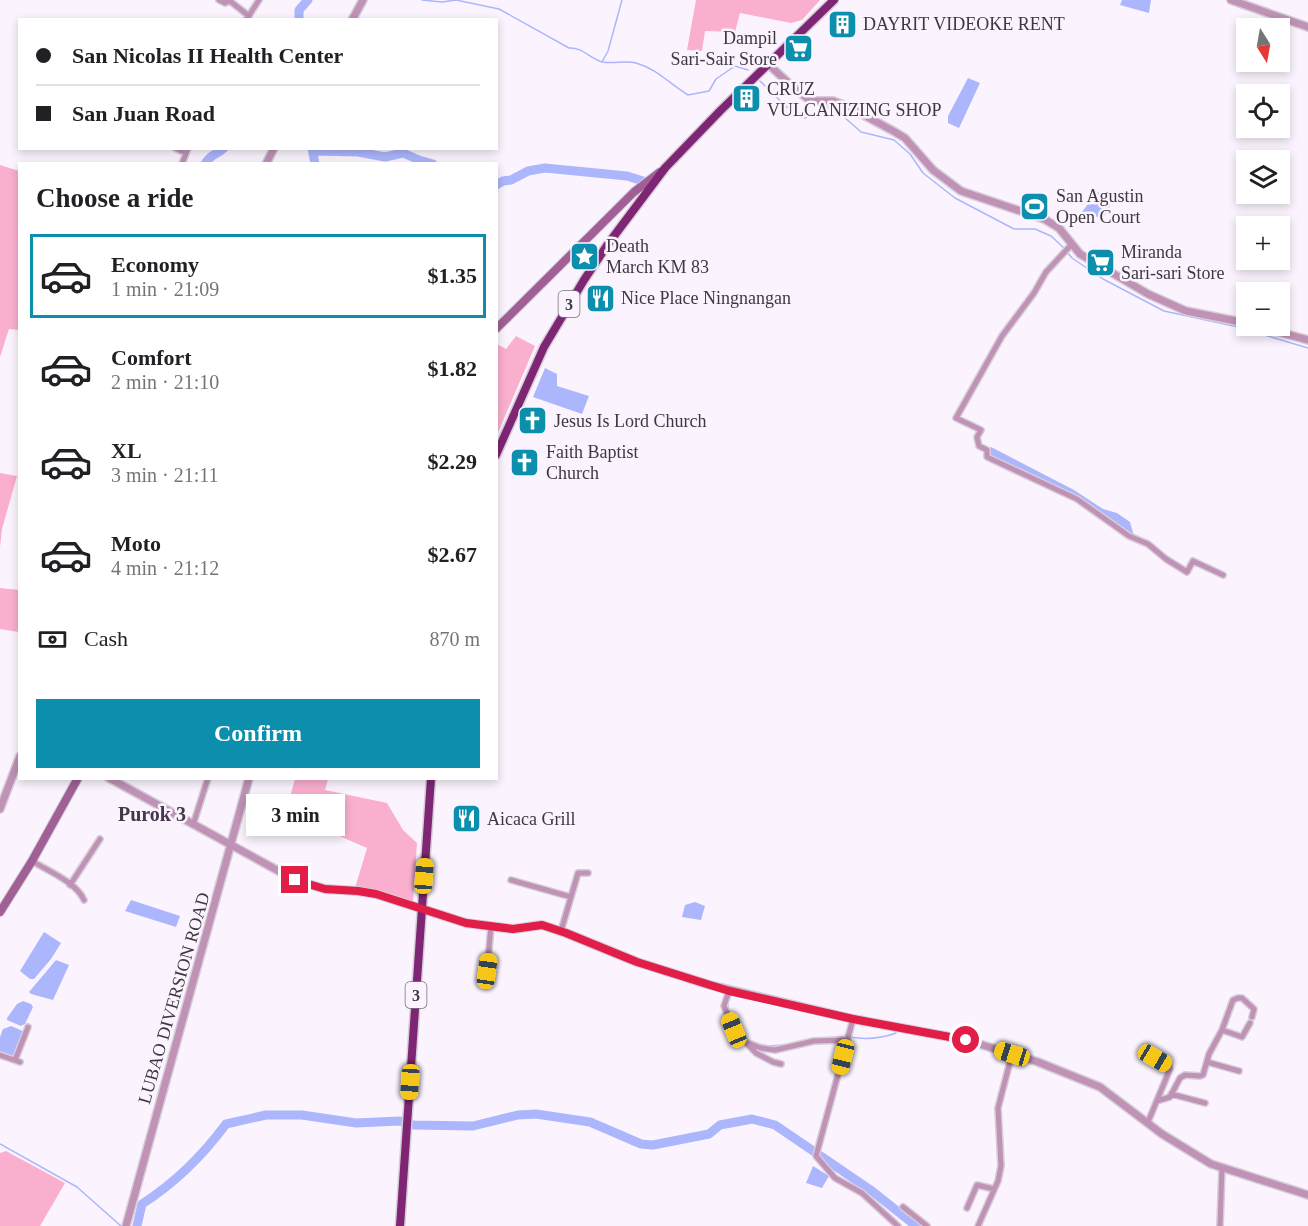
<!DOCTYPE html>
<meta charset="utf-8">
<style>
:root{--surface:#fff;--page:#f2f2f2;--text:#202124;--muted:#757577;--line:#e0e0e0;--accent:#0c8ead}
body{margin:0;font-family:Georgia,serif;background:var(--page);color:var(--text);height:100vh;display:flex;flex-direction:column;font-size:22px;white-space:nowrap}
*{box-sizing:border-box;margin:0}
p{font-size:20px;color:var(--muted)}
.icon{flex:none;width:33px;height:33px;fill:none;stroke:currentColor;stroke-width:2;stroke-linecap:round;stroke-linejoin:round}
.map{position:relative;flex:1;overflow:hidden}
.sheet{position:absolute;left:18px;top:162px;width:480px;height:618px;display:flex;flex-direction:column;background:var(--surface);border-radius:0px;box-shadow:0 3px 9px #0003}
.sheet>*{flex:none}
.hud{position:absolute;left:18px;top:18px;width:480px;height:132px;border-radius:0px;box-shadow:0 3px 9px #0003;display:grid;align-content:center;height:132px;padding:0 18px;background:var(--surface)}
.needle{width:39px;rotate:169deg}
.buttons{position:absolute;left:1236px;top:18px;display:grid;gap:12px}
.buttons a{display:grid;place-items:center;width:54px;height:54px;border-radius:0px;background:var(--surface);box-shadow:0 3px 9px #0003;font-size:30px}
.end{position:absolute;width:27px;height:27px;margin:-14px;border:8px solid #e11d48;background:#fff;box-shadow:0 0 0 3px #fff}
.from{border-radius:50%}
.bubble{position:absolute;height:42px;border-radius:0px;background:var(--surface);box-shadow:0 3px 9px #0003;font-size:20px;font-weight:700;line-height:42px;text-align:center}
.car{position:absolute;width:18px;height:36px;margin:-18px -9px;border-radius:8px;box-shadow:0 0 4px 2px #0007;background:linear-gradient(#f5c518 24%,#345 0 40%,#f5c518 0 76%,#345 0 86%,#f5c518 0)}
.hud b{display:flex;align-items:center;gap:21px;height:57px;font-size:22px}
.hud b+b{border-top:2px solid var(--line)}
.hud i{width:15px;height:15px;background:var(--text)}
ul{padding:0;list-style:none}
li{display:flex;align-items:center;gap:18px;height:84px;margin:0 12px 9px;padding:0 6px;border:3px solid transparent;border-radius:0px}
li div{flex:1}
li b{display:block;font-size:22px}
li em{font-style:normal;font-weight:700}
li.active{border-color:var(--accent)}
li>.icon{width:54px;height:54px;stroke-width:1.5}
h2{padding:0 18px;font-size:27px;line-height:72px}
.pay{display:flex;align-items:center;gap:15px;height:66px;padding:0 18px;font-size:22px}
.pay p{margin-inline-start:auto}
.primary-button{display:flex;gap:12px;margin-top:auto;padding:12px 18px}
.primary-button a{flex:1;height:69px;border-radius:0px;background:var(--accent);color:#fff;font-size:24px;font-weight:700;line-height:69px;text-align:center}
.map>svg:first-child{display:block}
.green{fill:#faafcf}
.water{fill:#abb6fd}
.lines{fill:none;stroke-linecap:round;stroke-linejoin:round}
.stream{stroke:#abb6fd;stroke-width:1.5}
.river{stroke:#abb6fd;stroke-width:9}
.minor-casing{stroke:#d5ced8;stroke-width:8}
.tertiary-casing{stroke:#d5ced8;stroke-width:10}
.secondary-casing{stroke:#d5ced8;stroke-width:10}
.trunk-casing{stroke:#d5ced8;stroke-width:11}
.minor{stroke:#bf92b6;stroke-width:5}
.tertiary{stroke:#bf92b6;stroke-width:7}
.secondary{stroke:#a06095;stroke-width:8}
.trunk{stroke:#7e2573;stroke-width:8}
.route{stroke:#e11d48;stroke-width:8}
.labels{text-anchor:middle;stroke-width:5;stroke-linejoin:round;paint-order:stroke}
.shield{fill:#fbf4fe;stroke:#77707a;stroke-width:1.5}
.shield-label{font-size:16px;font-weight:bold;fill:#3e3841}
.poi-label{font-size:18px;fill:#3e3841;stroke:#fbf4fe;text-anchor:start}
.street-label{font-size:18px;fill:#3e3841;stroke:#fbf4fe}
.neighbourhood-label{font-size:20px;font-weight:bold;fill:#45374b;stroke:#fbf4fe}
</style>
<div class="map">
<svg width="1308" height="1226" viewBox="0 0 1308 1226">
<rect width="100%" height="100%" fill="#fbf4fe"/>
<path class="green" d="M696 0H820L802 20 791 23 740 13 735 32 705 31 702 51 687 50Z
M0 165 19 171 20 330 9 329 0 357Z
M516 336 535 346 497 435V344L506 349Z
M0 473 17 476 2 529 0 547Z
M0 588 19 590V632L0 629Z
M295 779H328L325 790 387 803 403 830 417 843 413 902 355 888 367 848 307 822 288 818 285 815Z
M6 1151 65 1183 40 1226H0V1153Z"/>
<path class="water" d="M1122 0H1151L1149 13 1120 5Z
M968 78 980 83 959 128 948 123V116Z
M1097 192 1114 198 1103 219 1082 212Z
M545 368 557 374V386L589 396 582 414 533 397Z
M991 447 1074 490 1103 509 1117 513 1130 522 1134 536 1077 497 989 456 988 450Z
M131 900 180 916 176 927 125 911Z
M695 902 705 906 701 920 682 917 685 905Z
M44 932 61 943 51 959 34 979H30L20 971Z
M56 960 69 965 53 1000 31 994 29 992Z
M23 1001 31 1004 33 1007 25 1024 21 1026 7 1020V1018L17 1004Z
M11 1026 23 1031V1033L13 1057 0 1052V1037L3 1029Z
M813 1166 829 1176 822 1188 806 1183Z"/>
<g class="lines">
<path class="stream" d="M422 0 442 2 456 0 499 9 569 48C583 47 590 59 603 62 614 64 626 60 636 63 657 69 670 84 688 95L709 91 716 79 735 66 748 70
M602 62 608 51 622 0
M760 81 794 114 805 118 825 107 835 109 861 132 894 140 910 154 923 173 955 198 1014 229H1035L1051 236 1064 248
M1067 252 1072 258 1103 279 1164 311 1238 327 1308 348
M728 1009V1001
M732 1019 740 1033
M850 1037C867 1040 880 1039 896 1033
M818 1038 846 1037
M758 1044 767 1046 786 1045
M0 1144 77 1187 121 1226"/>
<path class="river" d="M299 20V10L308 0
M312 148 315 164
M313 148 315 151 358 152 385 157 403 153 419 160 433 164
M205 164C210 154 217 155 224 148
M496 185 503 181 511 180 528 171 545 168 627 176 643 181
M137 1226 142 1204C175 1183 203 1155 226 1124L266 1115H302L356 1123 400 1121 414 1125 473 1126 518 1115 536 1114 590 1122 641 1144 653 1145 709 1134 720 1125 752 1119 775 1125 872 1191 916 1226"/>
<defs>
<path id="minor" d="M219 0 225 3 230 1 249 16
M246 20 259 0
M175 148 186 153
M182 164 188 148
M1072 244 1046 272 1034 293 1002 336 956 418 981 430 977 437 979 446 987 450V457L1077 499 1129 536 1148 544 1166 559 1187 572 1193 561 1223 575
M193 825 208 778
M32 861C48 871 76 882 84 900
M511 880 571 897
M70 885 100 839
M561 931 578 873H588
M487 971 491 926
M729 991 724 1006 734 1030 756 1053 773 1062 781 1064
M853 1019 816 1156 835 1178 862 1193 898 1226
M1250 1023 1242 1037 1222 1030 1233 1000 1238 998H1242L1254 1009 1252 1017
M743 1041 761 1048 775 1050 814 1041 848 1040
M0 1055 20 1062
M15 1060 28 1027
M1207 1062 1239 1071
M1171 1094 1205 1103
M1157 1101 1170 1097 1180 1078 1185 1075 1200 1076 1203 1075 1209 1054 1222 1030
M1148 1122 1170 1069 1169 1065 1155 1058
M903 1207 927 1226
M967 1208 977 1185 994 1189
M978 1226 998 1181 1001 1166 998 1108 1012 1054
M1220 1226 1222 1168"/>
<path id="tertiary" d="M1231 0 1308 27
M352 20 363 0
M768 64 795 89 811 101H833L847 106 895 132 905 138 933 170 961 191 1044 219 1059 228 1080 254 1148 294 1186 311 1246 323
M266 164 274 148
M1257 326 1308 340
M109 778 295 880 325 889 358 891 376 894 466 923 513 929 542 925 566 933 637 962 710 985 853 1019 966 1040 1038 1062 1100 1087 1162 1134 1211 1164 1308 1195
M0 809 20 756
M126 1226 249 778"/>
<path id="secondary" d="M571 255 588 250 599 257
M496 329 634 192 660 172
M0 912 32 861 78 778"/>
<path id="trunk" d="M496 455 544 347 584 280 608 244 665 168 720 111 834 0
M400 1226 431 778"/>
</defs>
<use href="#minor" class="minor-casing"/>
<use href="#tertiary" class="tertiary-casing"/>
<use href="#secondary" class="secondary-casing"/>
<use href="#trunk" class="trunk-casing"/>
<use href="#minor" class="minor"/>
<use href="#tertiary" class="tertiary"/>
<use href="#secondary" class="secondary"/>
<use href="#trunk" class="trunk"/>
</g>
<g class="lines">
<path class="route" d="M295 880 325 889 358 891 376 894 466 923 513 929 542 925 566 933 637 962 729 991 853 1019 966 1040"/>
</g>
<defs>
<symbol id="building-square" viewBox="-11 -11 22 22"><rect x="-9" y="-9" width="18" height="18" rx="4" fill="#0c8ead" stroke="#fbf4fe"/><path d="M-4-6H4V6H1V3H-1V6H-4ZM-2.5-4.3h1.7v1.8h-1.7ZM.8-4.3h1.7v1.8H.8ZM-2.5-1h1.7V.8h-1.7ZM.8-1h1.7V.8H.8Z" fill="#fff"/></symbol>
<symbol id="supermarket-square" viewBox="-11 -11 22 22"><rect x="-9" y="-9" width="18" height="18" rx="4" fill="#0c8ead" stroke="#fbf4fe"/><path d="M-6-5.5h2.5l.6 2H6L4.5 2H-2.5L-4.4-4H-6ZM-1.5 3.2a1.3 1.3 0 1 0 .1 0ZM3 3.2a1.3 1.3 0 1 0 .1 0Z" fill="#fff"/></symbol>
<symbol id="stadium-square" viewBox="-11 -11 22 22"><rect x="-9" y="-9" width="18" height="18" rx="4" fill="#0c8ead" stroke="#fbf4fe"/><path d="M0-5a6.5 5 0 1 0 0 10a6.5 5 0 1 0 0-10ZM-3.5-1.8h7v3.6h-7Z" fill="#fff"/></symbol>
<symbol id="sight-square" viewBox="-11 -11 22 22"><rect x="-9" y="-9" width="18" height="18" rx="4" fill="#0c8ead" stroke="#fbf4fe"/><path d="M0-6L1.8-2.2L6-1.7L2.9 1.2L3.7 5.4L0 3.3L-3.7 5.4L-2.9 1.2L-6-1.7L-1.8-2.2Z" fill="#fff"/></symbol>
<symbol id="restaurant-square" viewBox="-11 -11 22 22"><rect x="-9" y="-9" width="18" height="18" rx="4" fill="#0c8ead" stroke="#fbf4fe"/><path d="M-5-6h1v4h1v-4h1v4h1v-4h1v5L-1.5 .5V6h-2V.5L-5-1ZM5-6V6H3V1.5H1.5Q1.5-4 5-6Z" fill="#fff"/></symbol>
<symbol id="church-square" viewBox="-11 -11 22 22"><rect x="-9" y="-9" width="18" height="18" rx="4" fill="#0c8ead" stroke="#fbf4fe"/><path d="M-1.2-6h2.4v3.5h3.3v2.4h-3.3V6h-2.4V-.1h-3.3v-2.4h3.3Z" fill="#fff"/></symbol>
</defs>
<g fill-rule="evenodd">
<use href="#building-square" x="826" y="8" width="33" height="33"/>
<use href="#supermarket-square" x="782" y="32" width="33" height="33"/>
<use href="#building-square" x="730" y="82" width="33" height="33"/>
<use href="#stadium-square" x="1018" y="190" width="33" height="33"/>
<use href="#sight-square" x="568" y="240" width="33" height="33"/>
<use href="#supermarket-square" x="1084" y="246" width="33" height="33"/>
<use href="#restaurant-square" x="584" y="282" width="33" height="33"/>
<use href="#church-square" x="516" y="404" width="33" height="33"/>
<use href="#church-square" x="508" y="446" width="33" height="33"/>
<use href="#restaurant-square" x="450" y="802" width="33" height="33"/>
</g>
<g class="labels">
<g class="shield">
<rect x="558.5" y="291" width="21" height="26" rx="4.5"/>
<rect x="405.5" y="982" width="21" height="26" rx="4.5"/>
</g>
<g class="shield-label">
<text x="569" y="310">3</text>
<text x="416" y="1001">3</text>
</g>
<g class="poi-label">
<text x="863" y="30">DAYRIT VIDEOKE RENT</text>
<text x="777" y="44" text-anchor="end">Dampil<tspan x="777" dy="21">Sari-Sair Store</tspan></text>
<text x="767" y="95">CRUZ<tspan x="767" dy="21">VULCANIZING SHOP</tspan></text>
<text x="1056" y="202">San Agustin<tspan x="1056" dy="21">Open Court</tspan></text>
<text x="606" y="252">Death<tspan x="606" dy="21">March KM 83</tspan></text>
<text x="1121" y="258">Miranda<tspan x="1121" dy="21">Sari-sari Store</tspan></text>
<text x="621" y="304">Nice Place Ningnangan</text>
<text x="554" y="427">Jesus Is Lord Church</text>
<text x="546" y="458">Faith Baptist<tspan x="546" dy="21">Church</tspan></text>
<text x="487" y="825">Aicaca Grill</text>
</g>
<g class="street-label">
<text transform="translate(174 998) rotate(-74)" y="6">LUBAO DIVERSION ROAD</text>
</g>
<g class="neighbourhood-label">
<text x="152" y="821">Purok 3</text>
</g>
</g>
</svg>
<div class="buttons">
<a><svg class="needle" viewBox="-14 -14 28 28"><path d="M0-13l5 13h-10z" fill="#e53935"/><path d="M0 13l5-13h-10z" fill="#757577"/></svg></a>
<a><svg class="icon" aria-label="locate" viewBox="0 0 24 24"><circle cx="12" cy="12" r="6"/><path d="M12 2v4M12 18v4M2 12h4M18 12h4"/></svg></a>
<a><svg class="icon" aria-label="layers" viewBox="0 0 24 24"><path d="M12 4l9 5-9 5-9-5zM3 14l9 5 9-5"/></svg></a>
<a>+</a>
<a>−</a>
</div>
<i class="end from" style="left:966px;top:1040px"></i>
<i class="end" style="left:295px;top:880px"></i>
<div class="bubble" style="left:246px;top:794px;width:99px">3 min</div>
<i class="car" style="left:424px;top:876px;rotate:4deg"></i>
<i class="car" style="left:487px;top:971px;rotate:8deg"></i>
<i class="car" style="left:734px;top:1030px;rotate:338deg"></i>
<i class="car" style="left:1012px;top:1054px;rotate:287deg"></i>
<i class="car" style="left:843px;top:1057px;rotate:194deg"></i>
<i class="car" style="left:1155px;top:1058px;rotate:120deg"></i>
<i class="car" style="left:410px;top:1082px;rotate:184deg"></i>
<div class="hud">
<b><i class="from"></i>San Nicolas II Health Center</b>
<b><i></i>San Juan Road</b>
</div>
<section class="sheet">
<h2>Choose a ride</h2>
<ul>
<li class="active"><svg class="icon" aria-label="car" viewBox="0 0 24 24"><path d="M5 17H2v-5l4-1 3-4h7l3 4 3 1v5h-3M9 17h6M6 11h13"/><circle cx="7" cy="17" r="2"/><circle cx="17" cy="17" r="2"/></svg><div><b>Economy</b><p>1 min · 21:09</p></div><em>$1.35</em></li>
<li><svg class="icon" aria-label="car" viewBox="0 0 24 24"><path d="M5 17H2v-5l4-1 3-4h7l3 4 3 1v5h-3M9 17h6M6 11h13"/><circle cx="7" cy="17" r="2"/><circle cx="17" cy="17" r="2"/></svg><div><b>Comfort</b><p>2 min · 21:10</p></div><em>$1.82</em></li>
<li><svg class="icon" aria-label="car" viewBox="0 0 24 24"><path d="M5 17H2v-5l4-1 3-4h7l3 4 3 1v5h-3M9 17h6M6 11h13"/><circle cx="7" cy="17" r="2"/><circle cx="17" cy="17" r="2"/></svg><div><b>XL</b><p>3 min · 21:11</p></div><em>$2.29</em></li>
<li><svg class="icon" aria-label="car" viewBox="0 0 24 24"><path d="M5 17H2v-5l4-1 3-4h7l3 4 3 1v5h-3M9 17h6M6 11h13"/><circle cx="7" cy="17" r="2"/><circle cx="17" cy="17" r="2"/></svg><div><b>Moto</b><p>4 min · 21:12</p></div><em>$2.67</em></li>
</ul>
<div class="pay"><svg class="icon" aria-label="cash" viewBox="0 0 24 24"><path d="M3 7h18v10H3z"/><circle cx="12" cy="12" r="2"/></svg>Cash<p>870 m</p></div>
<div class="primary-button"><a>Confirm</a></div>
</section>
</div>
